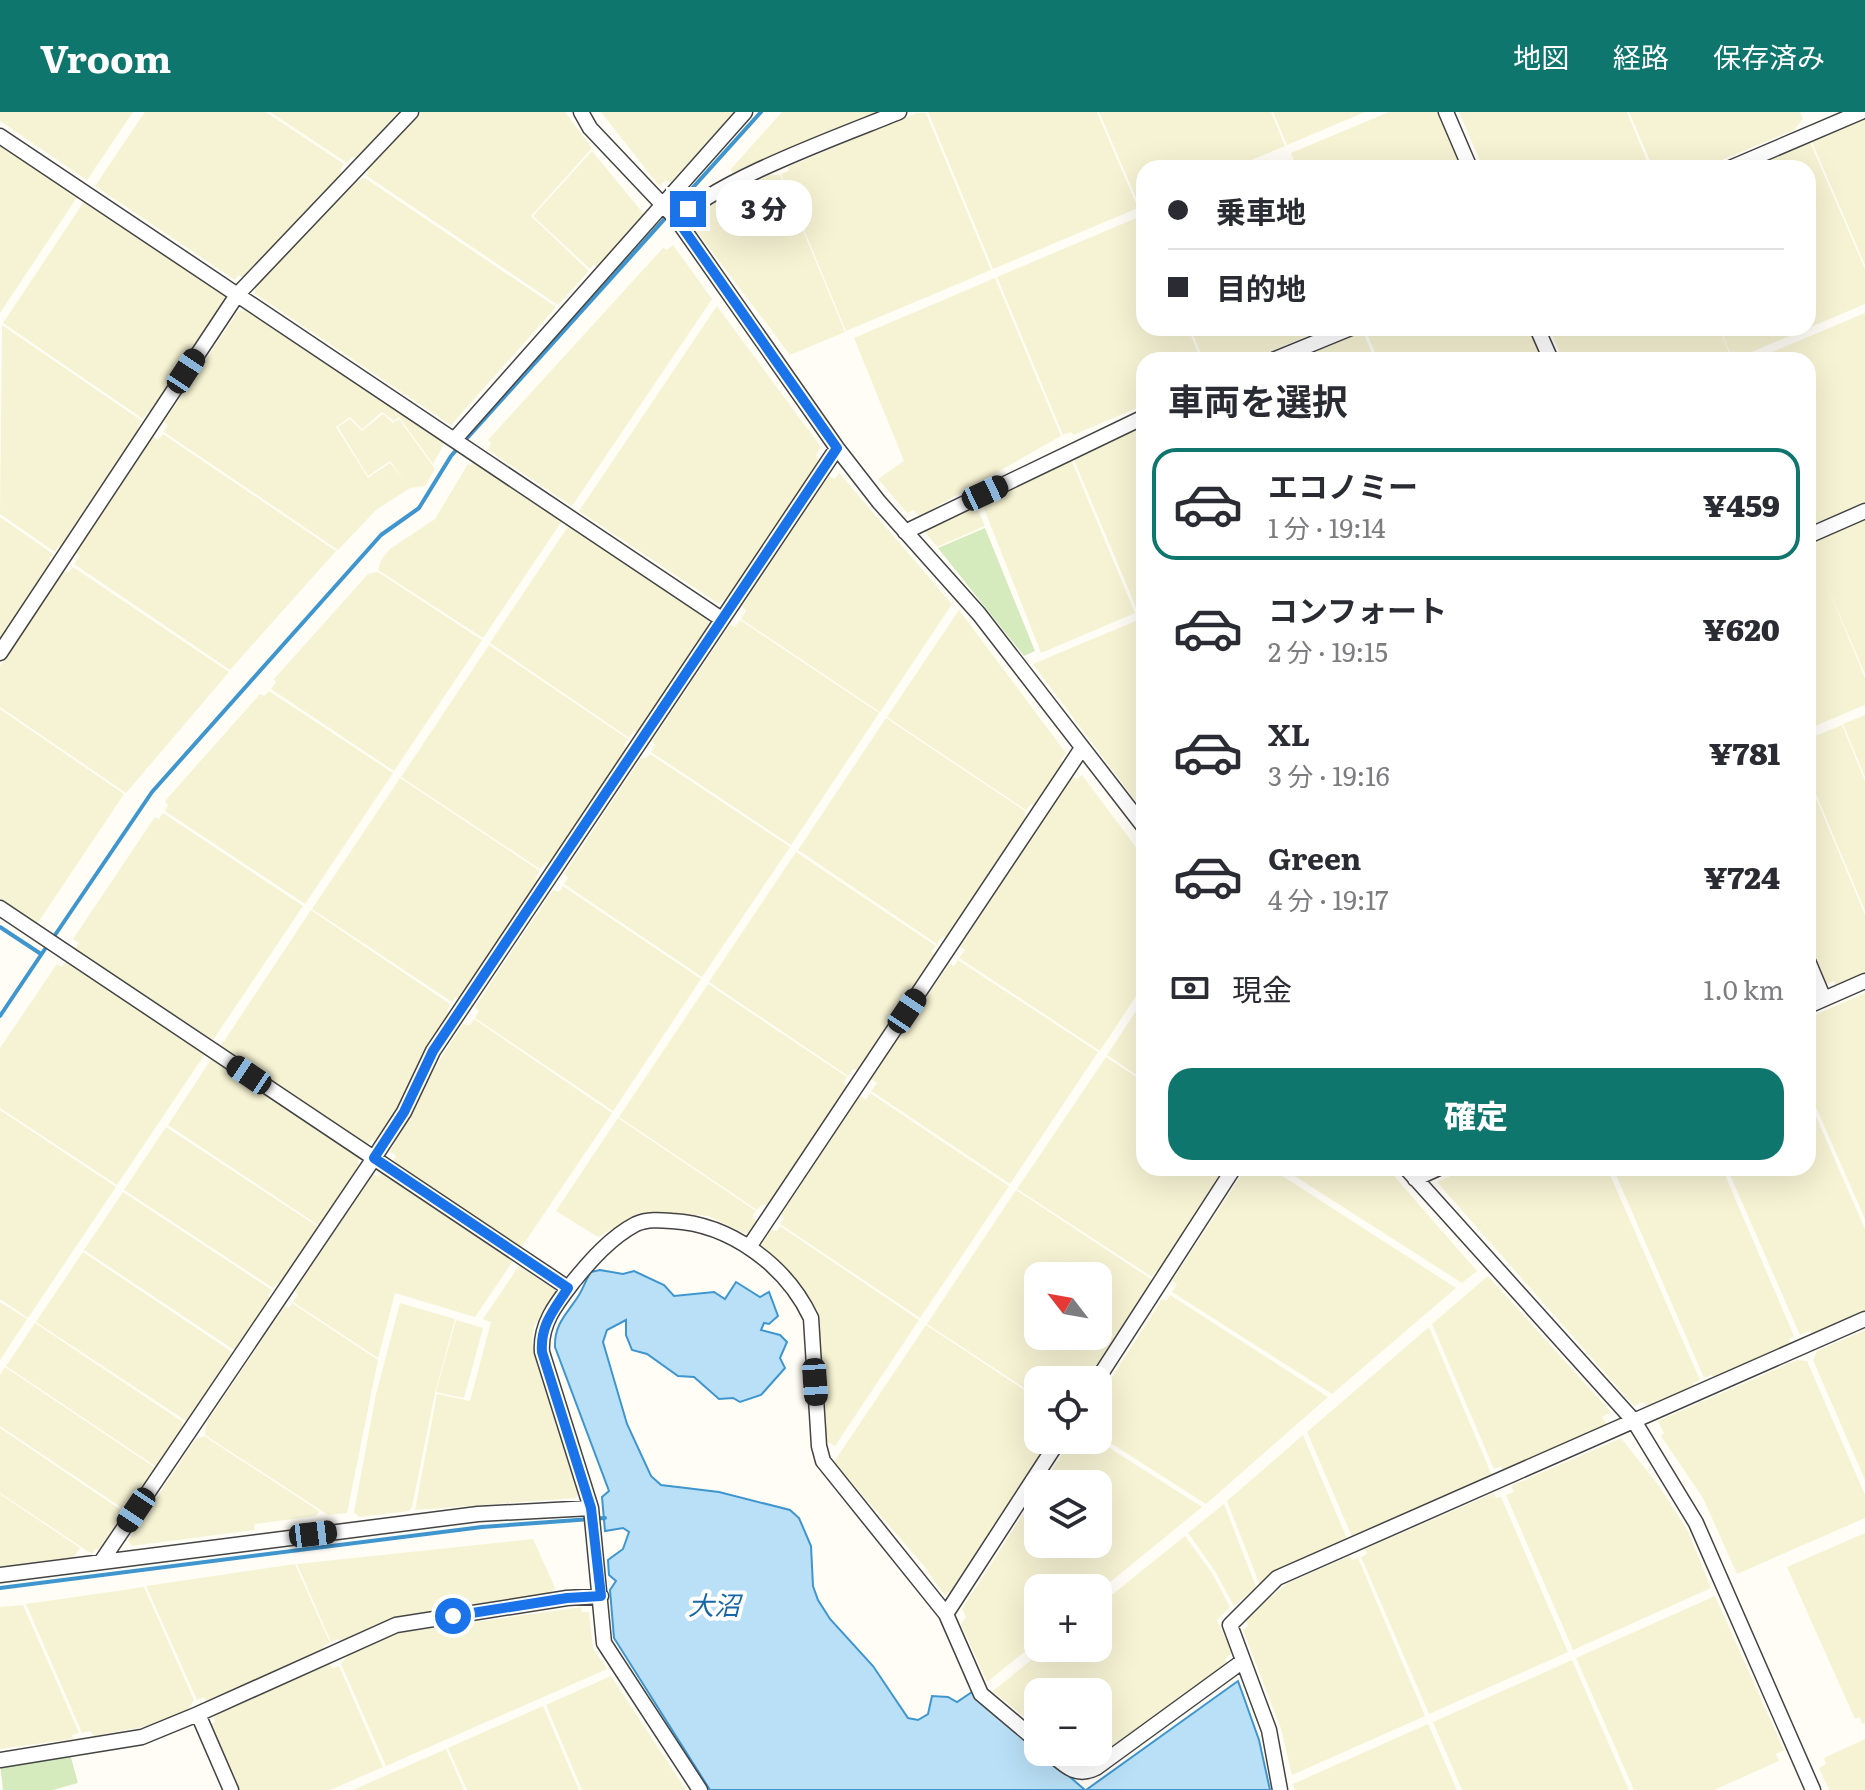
<!DOCTYPE html>
<html lang="ja">
<meta charset="utf-8">
<style>
:root{--surface:#fff;--page:#f2f2f3;--text:#2b2b33;--muted:#7c7c81;--line:#e1e1e2;--accent:#0f766e}
body{margin:0;font-family:Literata,"Noto Sans JP",serif;background:var(--page);color:var(--text);height:100vh;display:flex;flex-direction:column;font-size:30px;white-space:nowrap}
*{box-sizing:border-box;margin:0}
p{font-size:26px;color:var(--muted)}
.icon{flex:none;width:44px;height:44px;fill:none;stroke:currentColor;stroke-width:2;stroke-linecap:round;stroke-linejoin:round}
.map{position:relative;flex:1;overflow:hidden}
.details{position:absolute;left:1136px;top:240px;width:680px;height:824px;display:flex;flex-direction:column;background:var(--surface);border-radius:24px;box-shadow:0 8px 32px #0002}
.details>*{flex:none}
.guide{position:absolute;left:1136px;top:48px;width:680px;height:176px;border-radius:24px;box-shadow:0 8px 32px #0002;display:grid;align-content:center;height:176px;padding:0 32px;background:var(--surface)}
.needle{width:52px;rotate:301deg}
.fabs{position:absolute;left:1024px;top:1150px;display:grid;gap:16px}
.fabs a{display:grid;place-items:center;width:88px;height:88px;border-radius:16px;background:var(--surface);box-shadow:0 8px 32px #0002;font-size:40px}
.end{position:absolute;width:36px;height:36px;margin:-18px;border:10px solid #1a73e8;background:#fff;box-shadow:0 0 0 4px #fff}
.from{border-radius:50%}
.bubble{position:absolute;height:56px;border-radius:24px;background:var(--surface);box-shadow:0 8px 32px #0002;font-size:26px;font-weight:800;line-height:56px;text-align:center}
.car{position:absolute;width:24px;height:48px;margin:-24px -12px;border-radius:10px;box-shadow:0 0 6px 2px #0007;background:linear-gradient(#222 24%,#8ab4d8 0 40%,#222 0 76%,#8ab4d8 0 86%,#222 0)}
.guide b{display:flex;align-items:center;gap:28px;height:76px;font-size:30px}
.guide b+b{border-top:2px solid var(--line)}
.guide i{width:20px;height:20px;background:var(--text)}
ul{padding:0;list-style:none}
li{display:flex;align-items:center;gap:24px;height:112px;margin:0 16px 12px;padding:0 16px;border:4px solid transparent;border-radius:24px}
li div{flex:1}
li b{display:block;font-size:30px}
li em{font-style:normal;font-weight:800}
li.selected{border-color:var(--accent)}
li>.icon{width:72px;height:72px;stroke-width:1.5}
h2{padding:0 32px;font-size:36px;line-height:96px}
.pay{display:flex;align-items:center;gap:20px;height:88px;padding:0 32px;font-size:30px}
.pay p{margin-inline-start:auto}
.action{display:flex;gap:16px;margin-top:auto;padding:16px 32px}
.action a{flex:1;height:92px;border-radius:24px;background:var(--accent);color:#fff;font-size:32px;font-weight:800;line-height:92px;text-align:center}
header{display:flex;align-items:center;gap:48px;box-sizing:border-box;height:112px;padding:0 40px;background:var(--accent);color:#fff}
header strong{font-size:38px}
nav{display:flex;gap:44px;margin-inline-start:auto;font-size:28px}
.map>svg:first-child{display:block}
.farmland{fill:#f6f3d4;fill-rule:evenodd}
.green{fill:#d5ebbd}
.water{fill:#b9e0f7;stroke:#3f96cf;stroke-width:2}
.lines{fill:none;stroke-linecap:round;stroke-linejoin:round}
.stream{stroke:#3f96cf;stroke-width:4}
.minor-casing{stroke:#444;stroke-width:17}
.minor{stroke:#fff;stroke-width:14}
.route{stroke:#1a73e8;stroke-width:10}
.labels{text-anchor:middle;stroke-width:8;stroke-linejoin:round;paint-order:stroke}
.water-label{font-size:26px;font-style:italic;fill:#1768a6;stroke:#fff}
</style>
<header>
<strong>Vroom</strong>
<nav><a>地図</a><a>経路</a><a>保存済み</a></nav>
</header>
<div class="map">
<svg width="1865" height="1678" viewBox="0 0 1865 1678">
<rect width="100%" height="100%" fill="#fffdf5"/>
<path class="farmland" d="M0 0H133L87 68 0 9Z
M145 0H266L344 52 340 58 343 61 243 166 238 163 235 168 95 74Z
M270 0H402L357 47 352 45 347 51Z
M421 0H565L592 36 531 104 589 159 558 193 367 64 368 56Z
M601 0H734L670 71 666 68 659 74Z
M782 0H882L733 63 731 57Z
M928 0H1097L1138 96 993 157Z
M1099 0H1271L1285 34 1232 56H1144V93L1140 95Z
M1273 0H1365L1287 33Z
M1389 0H1443L1466 56H1297L1291 41Z
M1459 0H1627L1650 56H1483Z
M1629 0H1800L1803 7 1794 18 1703 56H1653Z
M916 1H926L991 158 846 219 781 62 789 59 788 55Z
M1865 2V153L1812 30Z
M0 27 80 81 0 201Z
M1801 30H1810L1865 157V192L1733 248 1720 216H1808V56H1738Z
M592 39 647 106 600 158 594 152 590 157 533 104Z
M770 63H780L845 220 790 243 692 113 695 103 708 89Z
M365 66 556 195 451 313 255 182V174L354 70Z
M87 85 228 181 224 187 228 191 153 303 148 299 143 307 3 211Z
M1141 104 1144 216H1188L1201 248H1144V293L1073 323 1071 320 1063 323 997 165Z
M673 133 712 187 572 394 488 338 491 331 488 328 663 136 667 138Z
M995 166 1061 324 920 404 914 398 907 401 878 367 904 349 854 226Z
M247 194 446 328 433 352 399 305 394 309 382 300 362 317 350 305 336 315 368 366 390 351 404 367 390 349 368 364 338 315 350 307 362 319 383 302 393 311 399 307 435 357 425 374 410 376 376 398 338 438 164 320 168 313 164 310 239 198 243 200Z
M717 194 821 335 816 343 820 351 728 489 723 488 719 492 579 399Z
M1865 201V390L1813 412 1808 409V248H1753Z
M2 213 142 309 138 315 143 318 63 437 59 434 55 440 0 402Z
M1190 216H1326L1250 248H1204Z
M1370 216H1533L1547 248H1378L1366 219Z
M1549 216H1719L1732 248H1563Z
M1352 219 1363 220 1375 248H1284Z
M1144 307V498L1138 500 1071 341Z
M163 322 336 439 230 558 74 452 80 444 76 441 153 325 158 328Z
M1069 342 1135 501 1041 541 981 389Z
M476 347 564 406 483 526 378 458 381 448 390 437 435 407 468 352 471 353Z
M839 361 952 492 880 600 741 507 746 499 742 494 829 364 835 367Z
M973 386 985 414 937 435 922 416Z
M0 405 53 442 49 448 54 452 0 532Z
M1865 405V562L1825 469 1865 566V593L1808 617V433L1817 430 1815 426Z
M571 410 712 504 708 510 712 513 639 623 634 619 629 626 490 531Z
M73 455 229 560 126 681 0 595V554L64 459 68 461Z
M378 460 482 528 394 659 271 577 276 570 274 567 368 462Z
M959 498 1066 641 1061 648 1064 651 1035 694 1031 692 1026 698 887 605Z
M740 508 879 601 791 733 651 640 655 633 652 629 730 513 735 515Z
M1138 508 1144 522V690L1137 691 1033 552Z
M489 533 628 627 624 634 629 638 551 753 546 750 540 757 401 665Z
M269 579 393 661 305 792 165 699 168 693 165 689 260 582 264 584Z
M0 597 124 682 37 812 0 787Z
M1865 603V665L1843 612Z
M886 606 1025 699V710L946 827 942 824 937 832 798 738Z
M1842 613 1865 669V799L1808 663V627Z
M650 642 790 735 702 865 564 772 568 766 564 762 641 646H646Z
M1082 663 1144 746V872L1100 939 959 846 965 838 960 835 1073 665 1077 667Z
M400 666 540 759 535 766 540 770 461 888 456 885 452 890 312 797Z
M1808 667 1865 803V862L1836 875 1834 869 1825 873 1808 832Z
M163 701 303 794 213 928 75 837 79 831 73 827 155 705 159 707Z
M796 740 936 834 931 840 935 843 858 959 853 957 848 964 709 870Z
M563 774 701 867 613 999 475 906 479 899 475 895 553 778 559 780Z
M311 798 450 892 447 898 451 903 377 1031 372 1027 368 1033 221 934Z
M958 848 1098 940 1010 1072 871 979 877 971 871 967 949 852 954 854Z
M67 849 205 942 117 1073 0 996V936L57 852 62 855Z
M708 872 847 965 843 971 847 975 768 1093 762 1092 757 1098 619 1005Z
M1865 881V1107L1808 977V906Z
M1144 887V968L1107 943Z
M474 907 612 1001 521 1136 393 1049 396 1044 390 1039 440 947 463 912 470 913Z
M1106 945 1144 970V1056H1227L1159 1161 1156 1159 1152 1165 1017 1077Z
M212 946 360 1046 357 1051 361 1055 321 1115 168 1013Z
M870 981 1009 1074 920 1206 780 1112 784 1106 781 1103 860 984 866 988Z
M1808 986 1865 1117V1202L1813 1224 1810 1219 1800 1223 1727 1056H1808Z
M0 998 116 1075 28 1206 0 1187Z
M618 1006 756 1099 752 1105 757 1110 748 1123 708 1104 661 1100 636 1104 598 1125 556 1099Z
M166 1015 320 1116 282 1173 277 1170 273 1176 124 1078Z
M1246 1056H1270L1456 1176 1332 1282 1172 1180 1177 1172 1172 1169Z
M1282 1056H1387L1477 1159 1462 1171Z
M1468 1056H1607L1700 1268 1693 1271 1695 1277 1649 1297 1644 1290 1634 1294 1437 1070Z
M1613 1056H1722L1794 1224 1789 1227 1792 1234 1715 1268 1712 1263 1704 1266Z
M382 1060 513 1149 475 1205 395 1181 378 1246 293 1190 298 1183 295 1179 373 1062 378 1065Z
M1016 1078 1151 1167 1150 1177 1092 1268H1038V1285L927 1212ZM1038 1164H1098V1224H1038Z
M123 1080 272 1178 268 1184 272 1187 237 1240 84 1138Z
M780 1114 919 1208 835 1334 826 1329 818 1199 794 1167 760 1133 771 1118 777 1119Z
M83 1140 235 1242 193 1304 186 1309 36 1210Z
M519 1154 557 1179 534 1214 532 1230 581 1377 576 1386 415 1398 437 1282 470 1289 491 1210 483 1207Z
M1488 1164 1611 1300 1602 1305 1609 1315 1504 1360 1501 1354 1494 1357 1432 1212Z
M1170 1183 1328 1285 1206 1392 1098 1323V1287L1162 1187 1166 1189Z
M0 1190 27 1207 0 1248Z
M292 1191 378 1248 347 1401 328 1403 205 1323 207 1310 285 1194 289 1196Z
M400 1191 455 1207 435 1281 412 1395 409 1399 359 1405 354 1400 376 1282Z
M456 1208 483 1216 464 1286 436 1280Z
M35 1211 183 1310 181 1322 158 1356 6 1254Z
M926 1213 1038 1287V1328H1054L954 1484 949 1480 945 1484 924 1454 834 1350Z
M1429 1215 1493 1366 1353 1427 1307 1320Z
M1865 1218V1368L1813 1248 1817 1239Z
M1797 1248 1807 1249 1865 1383V1406L1737 1462 1703 1386 1661 1324 1664 1321 1658 1309Z
M5 1255 157 1357 128 1400 0 1314V1263Z
M0 1316 127 1402 103 1438 95 1437 92 1442 0 1381Z
M1303 1323 1348 1429 1273 1462 1260 1473 1227 1389Z
M204 1324 319 1399V1400L316 1404 255 1412 254 1418 132 1434 128 1429 195 1328Z
M1621 1326 1659 1374 1688 1419 1711 1476 1573 1538 1506 1383 1514 1380 1511 1374Z
M1071 1328H1097L1202 1395 1098 1480V1476H1038V1529L987 1570 961 1512 966 1505 962 1497 1038 1379V1432H1098V1372H1043Z
M1494 1381 1496 1386 1501 1385 1568 1540 1429 1602 1361 1445 1367 1442 1365 1437Z
M0 1382 80 1436 73 1446 0 1455Z
M1224 1392 1256 1475 1234 1494 1215 1459 1188 1421Z
M1865 1421V1611L1862 1612 1860 1605 1855 1607 1787 1455Z
M1185 1424 1212 1461 1230 1495 1217 1508 1232 1541 1225 1547 1229 1553 1092 1653 1083 1646 1077 1650 1065 1640H1098V1580H1038V1617L993 1579 1046 1536H1098V1494Z
M533 1427 555 1476 548 1483 342 1530 338 1527 331 1530 297 1452Z
M1350 1444 1352 1448 1358 1446 1425 1604 1292 1663 1281 1617 1243 1518 1248 1514 1245 1507 1286 1472Z
M295 1452 330 1531 323 1534 324 1538 208 1590 203 1585 197 1588 146 1474Z
M144 1475 194 1588 188 1597 148 1614 94 1624 90 1619 82 1621 26 1492Z
M1715 1484 1784 1638 1776 1642 1779 1649 1714 1678H1634L1576 1546Z
M23 1493 79 1621 72 1623 73 1627 0 1637V1495Z
M581 1495 582 1500H589L593 1536 607 1557 386 1654 341 1552 348 1543 398 1521Z
M1572 1548 1629 1678H1462L1433 1610Z
M329 1551 333 1556 339 1554 383 1655 330 1678H237L208 1613 215 1610 213 1603Z
M611 1564 686 1678H582L546 1593Z
M543 1594 579 1678H467L448 1636Z
M1428 1612 1457 1678H1295L1293 1672Z
M1865 1627V1678H1829L1819 1656 1826 1652 1824 1646Z
M446 1637 464 1678H353Z"/>
<path class="green" d="M985 416 1035 539 1024 544 938 436Z
M70 1642 78 1671 53 1678H3L0 1652Z"/>
<path class="water" d="M600 1158 623 1162 634 1159 664 1173 674 1184 714 1180 725 1187 736 1170 760 1185 769 1180 778 1204 769 1212 764 1211 761 1218 780 1223 787 1230 780 1246 785 1256 761 1283 740 1290 733 1286 719 1287 694 1265 678 1264 647 1242 632 1238 626 1223V1208L607 1218 603 1230 627 1312 651 1364 661 1373 719 1380 790 1398 799 1406 811 1434 813 1474 818 1488 830 1507 873 1554 908 1606 918 1608 928 1602 932 1584 948 1585 957 1590 972 1580 1085 1678H710L614 1526 610 1478 616 1469 609 1463 608 1448 623 1437 629 1420 623 1416 605 1419 602 1385 609 1379 555 1235C554 1211 568 1201 579 1183 584 1175 586 1167 591 1160Z
M1238 1569 1259 1628 1270 1678H1086Z"/>
<g class="lines">
<path class="stream" d="M0 815 41 842
M53 826 152 680 381 423 419 396 451 344 761 0
M0 904 45 837
M0 1476 482 1415 605 1406"/>
<defs>
<path id="minor" d="M581 0 590 16 678 109 837 336 879 390 979 502 1144 715
M1446 0 1470 56
M0 24 720 506
M1730 56 1861 0
M678 109C710 70 848 21 899 0
M1537 216 1551 248
M1273 248 1351 216
M454 328 745 0
M905 420 1144 305
M1808 424 1865 399
M0 541 237 183 411 0
M0 796 568 1176
M1808 849 1824 887
M1808 894 1865 869
M1406 1056 1634 1309 1696 1411 1813 1678
M1415 1067 1439 1056
M749 1135 1082 636
M1097 1268 1234 1056
M101 1450 374 1046 404 1000 433 939 837 336
M0 1463 478 1402 591 1396
M946 1502 1059 1328
M198 1602 396 1513 567 1486 601 1484
M1049 1640C1065 1654 1076 1666 1096 1656L1243 1549
M0 1648 142 1625 198 1602 231 1678
M700 1678 604 1531 591 1396 542 1240C540 1212 556 1192 573 1170 590 1149 611 1125 636 1112 647 1107 660 1108 672 1109 730 1112 786 1153 811 1206L819 1334 823 1349 946 1502 981 1582 1038 1630
M1280 1678 1269 1618 1230 1513 1277 1466 1865 1207"/>
</defs>
<use href="#minor" class="minor-casing"/>
<use href="#minor" class="minor"/>
</g>
<g class="lines">
<path class="route" d="M453 1504 567 1486 601 1484 591 1396 542 1240C540 1213 554 1198 568 1176L374 1046 404 1000 433 939 837 336 678 109 688 97"/>
</g>
<g class="labels">
<g class="water-label">
<text x="714" y="1503">大沼</text>
</g>
</g>
</svg>
<div class="fabs">
<a><svg class="needle" viewBox="-14 -14 28 28"><path d="M0-13l5 13h-10z" fill="#e53935"/><path d="M0 13l5-13h-10z" fill="#7c7c81"/></svg></a>
<a><svg class="icon" aria-label="locate" viewBox="0 0 24 24"><circle cx="12" cy="12" r="6"/><path d="M12 2v4M12 18v4M2 12h4M18 12h4"/></svg></a>
<a><svg class="icon" aria-label="layers" viewBox="0 0 24 24"><path d="M12 4l9 5-9 5-9-5zM3 14l9 5 9-5"/></svg></a>
<a>+</a>
<a>−</a>
</div>
<i class="end from" style="left:453px;top:1504px"></i>
<i class="end" style="left:688px;top:97px"></i>
<div class="bubble" style="left:716px;top:68px;width:96px">3 分</div>
<i class="car" style="left:186px;top:259px;rotate:33deg"></i>
<i class="car" style="left:985px;top:381px;rotate:65deg"></i>
<i class="car" style="left:907px;top:899px;rotate:34deg"></i>
<i class="car" style="left:249px;top:963px;rotate:304deg"></i>
<i class="car" style="left:815px;top:1270px;rotate:176deg"></i>
<i class="car" style="left:136px;top:1398px;rotate:214deg"></i>
<i class="car" style="left:313px;top:1422px;rotate:83deg"></i>
<div class="guide">
<b><i class="from"></i>乗車地</b>
<b><i></i>目的地</b>
</div>
<section class="details">
<h2>車両を選択</h2>
<ul>
<li class="selected"><svg class="icon" aria-label="car" viewBox="0 0 24 24"><path d="M5 17H2v-5l4-1 3-4h7l3 4 3 1v5h-3M9 17h6M6 11h13"/><circle cx="7" cy="17" r="2"/><circle cx="17" cy="17" r="2"/></svg><div><b>エコノミー</b><p>1 分 · 19:14</p></div><em>¥459</em></li>
<li><svg class="icon" aria-label="car" viewBox="0 0 24 24"><path d="M5 17H2v-5l4-1 3-4h7l3 4 3 1v5h-3M9 17h6M6 11h13"/><circle cx="7" cy="17" r="2"/><circle cx="17" cy="17" r="2"/></svg><div><b>コンフォート</b><p>2 分 · 19:15</p></div><em>¥620</em></li>
<li><svg class="icon" aria-label="car" viewBox="0 0 24 24"><path d="M5 17H2v-5l4-1 3-4h7l3 4 3 1v5h-3M9 17h6M6 11h13"/><circle cx="7" cy="17" r="2"/><circle cx="17" cy="17" r="2"/></svg><div><b>XL</b><p>3 分 · 19:16</p></div><em>¥781</em></li>
<li><svg class="icon" aria-label="car" viewBox="0 0 24 24"><path d="M5 17H2v-5l4-1 3-4h7l3 4 3 1v5h-3M9 17h6M6 11h13"/><circle cx="7" cy="17" r="2"/><circle cx="17" cy="17" r="2"/></svg><div><b>Green</b><p>4 分 · 19:17</p></div><em>¥724</em></li>
</ul>
<div class="pay"><svg class="icon" aria-label="cash" viewBox="0 0 24 24"><path d="M3 7h18v10H3z"/><circle cx="12" cy="12" r="2"/></svg>現金<p>1.0 km</p></div>
<div class="action"><a>確定</a></div>
</section>
</div>
